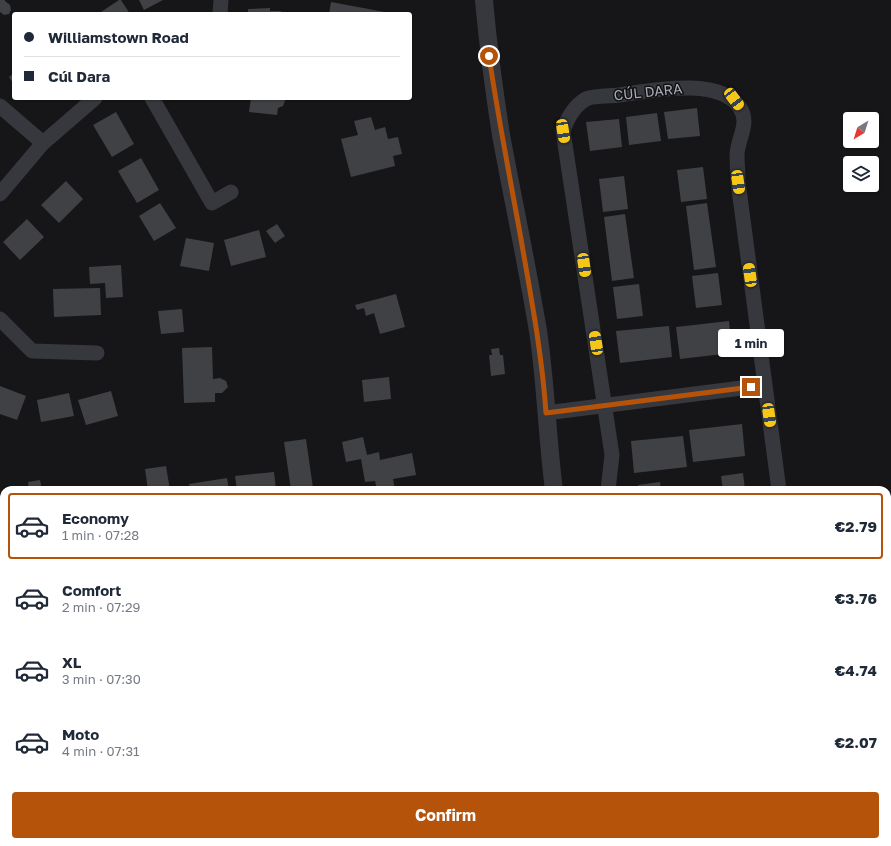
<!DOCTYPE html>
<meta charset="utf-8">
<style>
:root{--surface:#fff;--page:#f2f2f3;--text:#1f2937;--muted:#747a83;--line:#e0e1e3;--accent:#b45309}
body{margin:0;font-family:"Golos Text",sans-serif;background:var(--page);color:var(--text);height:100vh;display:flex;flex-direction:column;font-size:15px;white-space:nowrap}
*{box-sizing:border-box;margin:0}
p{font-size:13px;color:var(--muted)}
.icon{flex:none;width:22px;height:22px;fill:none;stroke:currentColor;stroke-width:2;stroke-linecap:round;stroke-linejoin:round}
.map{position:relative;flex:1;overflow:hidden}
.drawer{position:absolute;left:0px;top:486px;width:891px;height:360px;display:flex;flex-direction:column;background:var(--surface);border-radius:12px 12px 0 0;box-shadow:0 1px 3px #0004}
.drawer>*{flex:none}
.guide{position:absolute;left:12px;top:12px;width:400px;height:88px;border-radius:4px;box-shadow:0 1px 3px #0004;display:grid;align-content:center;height:88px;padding:0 12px;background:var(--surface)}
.needle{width:26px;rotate:218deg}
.buttons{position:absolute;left:843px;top:112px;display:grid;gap:8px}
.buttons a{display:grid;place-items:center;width:36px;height:36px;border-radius:4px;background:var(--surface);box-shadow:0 1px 3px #0004;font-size:20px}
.end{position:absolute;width:18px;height:18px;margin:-9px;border:5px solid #b45309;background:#fff;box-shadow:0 0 0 2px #fff}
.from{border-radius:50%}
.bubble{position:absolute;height:28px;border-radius:4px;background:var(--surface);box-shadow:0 1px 3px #0004;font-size:13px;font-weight:700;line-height:28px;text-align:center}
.car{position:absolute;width:12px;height:24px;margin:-12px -6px;border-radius:5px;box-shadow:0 0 3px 1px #0007;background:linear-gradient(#f5c518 24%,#345 0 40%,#f5c518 0 76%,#345 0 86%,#f5c518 0)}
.guide b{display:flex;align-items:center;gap:14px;height:38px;font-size:15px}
.guide b+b{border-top:1px solid var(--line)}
.guide i{width:10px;height:10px;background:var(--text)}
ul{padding:7px 0 0;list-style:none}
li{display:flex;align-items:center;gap:12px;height:66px;margin:0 8px 6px;padding:0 4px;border:2px solid transparent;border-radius:4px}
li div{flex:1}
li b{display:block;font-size:15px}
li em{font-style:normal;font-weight:700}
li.on{border-color:var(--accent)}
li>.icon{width:36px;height:36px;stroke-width:1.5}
.action{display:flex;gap:8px;margin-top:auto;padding:8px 12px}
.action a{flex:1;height:46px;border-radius:4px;background:var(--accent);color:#fff;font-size:16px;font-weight:700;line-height:46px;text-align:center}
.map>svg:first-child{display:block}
.building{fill:#404145}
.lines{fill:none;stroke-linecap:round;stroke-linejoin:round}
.minor{stroke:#37383d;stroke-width:15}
.tertiary{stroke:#37383d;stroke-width:18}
.route{stroke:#b45309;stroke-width:5}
.labels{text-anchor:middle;stroke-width:3;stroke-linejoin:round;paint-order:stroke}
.street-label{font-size:14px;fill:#a8adb8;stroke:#111113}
</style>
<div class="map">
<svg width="891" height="846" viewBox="0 0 891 846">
<rect width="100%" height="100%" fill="#161618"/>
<path class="building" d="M0 0H5V1L10 5 11 10 9 14 4 15 0 12Z
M119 0H121L130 14H98Z
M139 0H163L144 10Z
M331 2 390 13V14H329Z
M270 8V11H280L286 14H248V9Z
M14 73V85L9 77Z
M251 98H286L283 106 278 108 277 115 249 112Z
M697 108 700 136 668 139 664 112Z
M116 112 134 144 112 157 93 125Z
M657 113 661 141 629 145 626 117Z
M371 117 375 130 385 127 388 139 398 137 402 154 393 156 395 166 351 177 341 139 358 135 354 121Z
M619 119 622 147 590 151 586 122Z
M141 158 159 190 137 203 118 171Z
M703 167 707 199 681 202 677 170Z
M624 176 628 209 603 212 599 179Z
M66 181 83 199 59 223 41 205Z
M160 203 176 228 154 241 139 216Z
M707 203 716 267 694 270 686 206Z
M625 214 634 278 612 281 604 217Z
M27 219 44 237 20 260 3 242Z
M277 224 285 236 275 243 266 231Z
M259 230 266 257 231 266 224 240Z
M186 238 214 243 209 271 180 266Z
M121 265 123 297 106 298 105 283 90 284 89 267Z
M718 273 722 305 696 308 692 276Z
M639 284 643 316 617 319 613 287Z
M100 288 101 315 54 317 53 289Z
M396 294 405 327 380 334 374 313 366 316 364 308 357 310 355 305Z
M182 309 184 332 161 334 158 311Z
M729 321 732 353 680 359 676 327Z
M669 326 672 357 620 363 616 331Z
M212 347 213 379 220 378 226 381 228 387 222 393H215V402L184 403 182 348Z
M499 348 500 355H503L505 374 491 376 489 355H492L491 349Z
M389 377 391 399 364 402 362 380Z
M0 386 26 396 17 420 0 414Z
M111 391 118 416 86 425 78 400Z
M69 393 74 416 41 422 37 400Z
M742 424 745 456 693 462 689 430Z
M683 436 687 467 634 473 631 441Z
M363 437 367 455 379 452 380 460 412 453 416 475 393 479 395 490H377L375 481 365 482 361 459 346 462 342 442Z
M306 439 313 488 291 490 284 442Z
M166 466 170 490H148L145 469Z
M274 472 276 490H237L235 476Z
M743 473 745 490H723L721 476Z
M227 478 229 490H190L189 484Z
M40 480 42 490H29L28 482Z
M660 482 661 490H639L638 485Z
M0 634H4V652H0Z
M891 660V688L887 689V661Z
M0 698 2 703 4 702V722H0Z
M0 731H4V768L0 769Z
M887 742H891L890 779 887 763Z
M0 778H4V804L0 805Z
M4 820V842H23L24 846H0V821Z
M195 842H228L229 846H185V844Z
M230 842H253L254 846H231Z
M255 842H269V846H256Z
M365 842H374V846H350V845Z
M456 842H493V846H456Z
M738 842H771L772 846H740Z
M138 843 139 846H125V845Z"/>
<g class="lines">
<path class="minor" d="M220 14 221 0
M152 98 212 203 231 192
M0 106 43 143
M0 194 43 143 95 98
M0 319 32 351 97 353
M546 413 765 385
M608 490 612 455 563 131C567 119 574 106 586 99 591 96 612 96 619 95 650 91 720 76 740 108 750 123 738 138 737 154 737 163 738 173 738 182L779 490
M0 573H4
M887 721 891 720
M58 842V846
M299 842 300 846"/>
<path class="tertiary" d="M484 0C488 45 494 90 501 135 513 200 527 265 538 331 546 384 547 437 554 490
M633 842 634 846"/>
</g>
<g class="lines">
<path class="route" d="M489 56C498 117 510 178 521 239 531 297 542 354 546 413L751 387"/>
</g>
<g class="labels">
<g class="street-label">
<text transform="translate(648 92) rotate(-6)" y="5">CÚL DARA</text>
</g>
</g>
</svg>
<div class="buttons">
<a><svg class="needle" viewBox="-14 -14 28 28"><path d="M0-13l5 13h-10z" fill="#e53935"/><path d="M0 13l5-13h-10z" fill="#747a83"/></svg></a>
<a><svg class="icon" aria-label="layers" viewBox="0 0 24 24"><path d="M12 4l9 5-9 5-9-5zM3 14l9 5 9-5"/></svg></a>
</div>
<i class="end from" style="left:489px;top:56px"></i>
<i class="end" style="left:751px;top:387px"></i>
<div class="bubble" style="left:718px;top:329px;width:66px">1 min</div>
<i class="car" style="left:734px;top:99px;rotate:143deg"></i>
<i class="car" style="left:563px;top:131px;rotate:171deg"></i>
<i class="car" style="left:738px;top:182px;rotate:172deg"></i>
<i class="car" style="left:584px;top:265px;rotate:172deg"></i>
<i class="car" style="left:750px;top:275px;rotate:352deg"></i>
<i class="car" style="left:596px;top:343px;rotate:351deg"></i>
<i class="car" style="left:769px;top:415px;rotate:172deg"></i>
<div class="guide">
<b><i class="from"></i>Williamstown Road</b>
<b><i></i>Cúl Dara</b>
</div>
<section class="drawer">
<ul>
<li class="on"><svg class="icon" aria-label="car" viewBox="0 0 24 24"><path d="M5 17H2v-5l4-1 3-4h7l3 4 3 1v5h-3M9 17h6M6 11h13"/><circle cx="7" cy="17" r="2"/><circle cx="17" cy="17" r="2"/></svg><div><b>Economy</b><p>1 min · 07:28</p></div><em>€2.79</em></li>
<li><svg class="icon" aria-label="car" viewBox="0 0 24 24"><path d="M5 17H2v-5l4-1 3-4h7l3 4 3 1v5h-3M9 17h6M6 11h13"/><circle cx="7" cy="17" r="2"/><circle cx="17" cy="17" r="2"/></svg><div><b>Comfort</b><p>2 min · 07:29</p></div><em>€3.76</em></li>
<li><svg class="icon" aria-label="car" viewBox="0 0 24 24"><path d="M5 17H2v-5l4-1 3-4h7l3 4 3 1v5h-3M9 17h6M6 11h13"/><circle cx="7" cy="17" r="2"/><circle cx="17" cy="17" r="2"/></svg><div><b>XL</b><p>3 min · 07:30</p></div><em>€4.74</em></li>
<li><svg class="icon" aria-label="car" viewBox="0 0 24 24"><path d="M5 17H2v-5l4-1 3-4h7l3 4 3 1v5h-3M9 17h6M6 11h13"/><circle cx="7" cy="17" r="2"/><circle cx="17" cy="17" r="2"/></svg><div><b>Moto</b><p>4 min · 07:31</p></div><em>€2.07</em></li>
</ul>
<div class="action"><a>Confirm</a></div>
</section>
</div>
